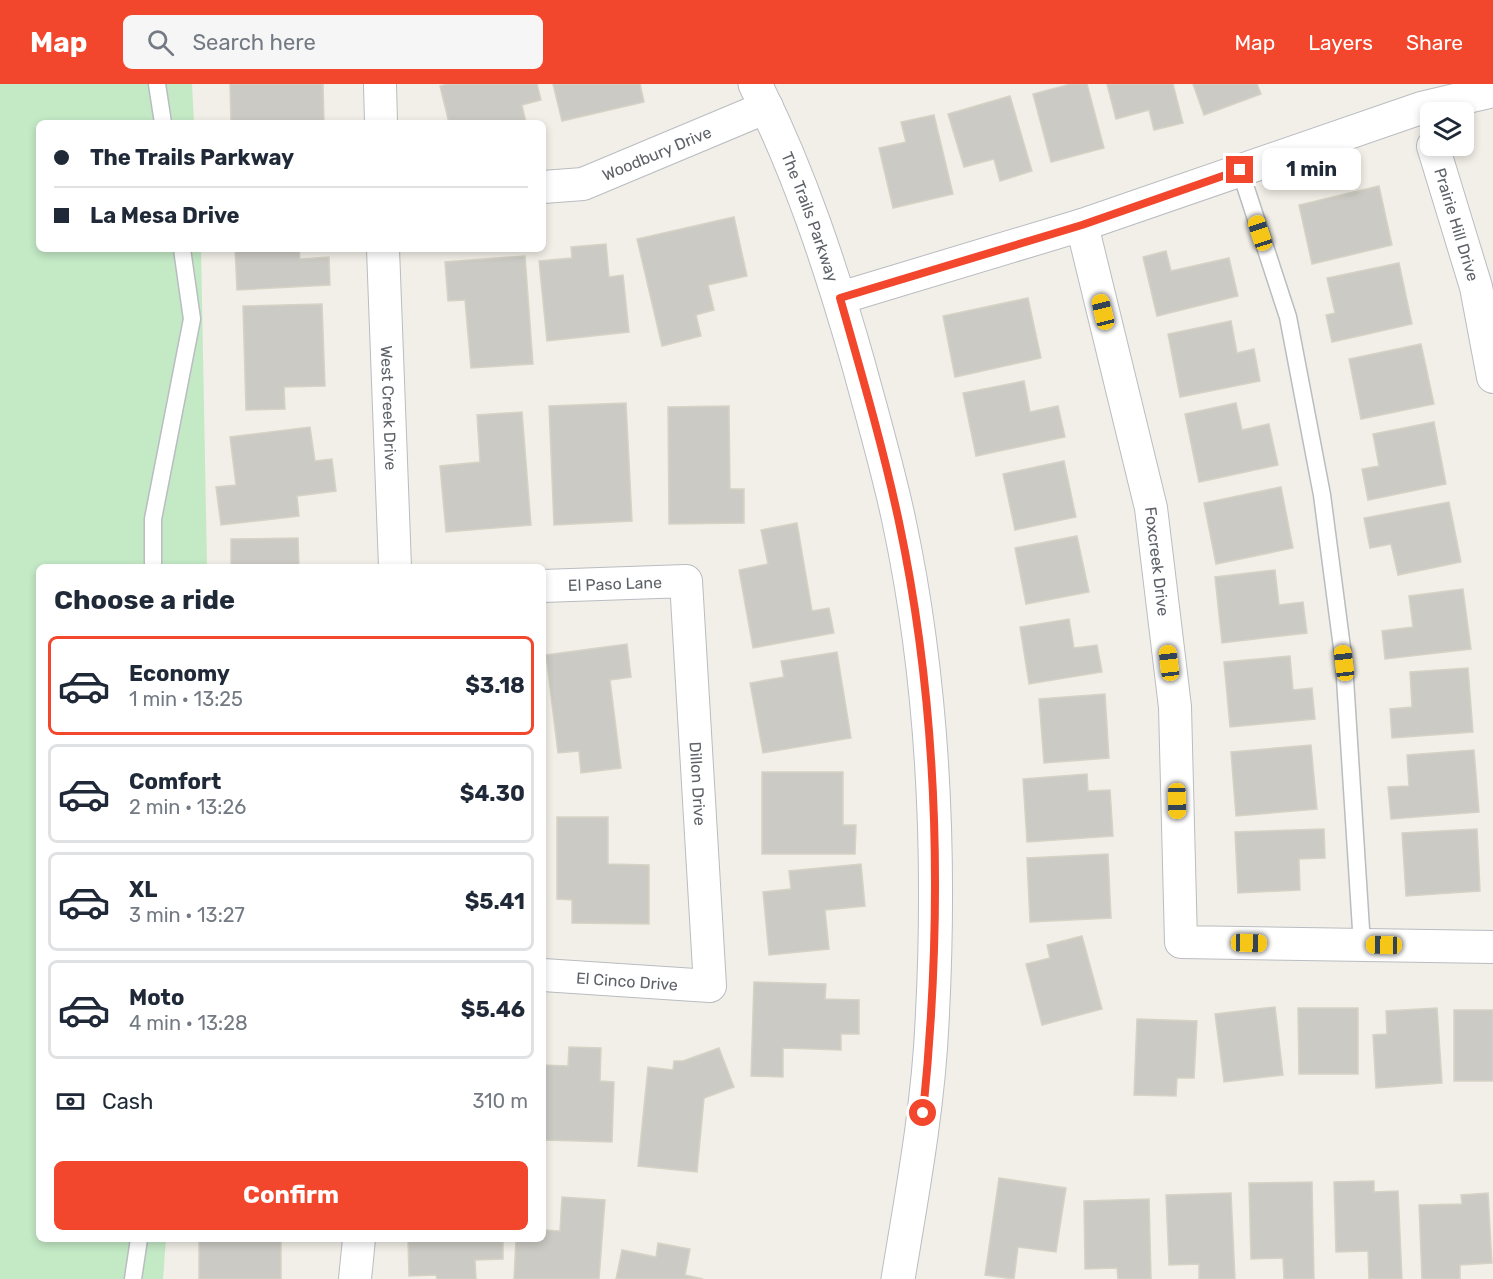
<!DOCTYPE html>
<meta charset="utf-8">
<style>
:root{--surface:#fff;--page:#f6f6f7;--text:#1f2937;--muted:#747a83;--line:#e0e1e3;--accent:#f2472c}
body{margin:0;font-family:Rubik,sans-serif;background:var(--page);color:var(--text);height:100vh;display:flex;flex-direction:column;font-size:22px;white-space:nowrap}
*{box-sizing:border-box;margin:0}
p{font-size:20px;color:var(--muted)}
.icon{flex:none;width:33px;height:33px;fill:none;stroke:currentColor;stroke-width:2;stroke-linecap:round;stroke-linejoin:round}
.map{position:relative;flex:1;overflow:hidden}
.side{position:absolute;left:36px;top:480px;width:510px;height:678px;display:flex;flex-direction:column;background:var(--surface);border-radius:9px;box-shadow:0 3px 9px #0003}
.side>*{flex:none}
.guide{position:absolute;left:36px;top:36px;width:510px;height:132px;border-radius:9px;box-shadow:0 3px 9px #0003;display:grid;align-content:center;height:132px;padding:0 18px;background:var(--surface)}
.fabs{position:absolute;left:1420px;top:18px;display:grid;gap:12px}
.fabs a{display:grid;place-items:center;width:54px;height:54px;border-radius:9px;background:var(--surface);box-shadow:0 3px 9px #0003;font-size:30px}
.end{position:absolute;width:27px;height:27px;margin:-14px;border:8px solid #f2472c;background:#fff;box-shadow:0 0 0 3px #fff}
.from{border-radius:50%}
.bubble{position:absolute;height:42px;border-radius:9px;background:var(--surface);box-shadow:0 3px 9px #0003;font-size:20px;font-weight:700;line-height:42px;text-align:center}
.car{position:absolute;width:18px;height:36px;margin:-18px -9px;border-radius:8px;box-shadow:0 0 4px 2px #0007;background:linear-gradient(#f5c518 24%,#345 0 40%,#f5c518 0 76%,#345 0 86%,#f5c518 0)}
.guide b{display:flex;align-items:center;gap:21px;height:57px;font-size:22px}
.guide b+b{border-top:2px solid var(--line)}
.guide i{width:15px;height:15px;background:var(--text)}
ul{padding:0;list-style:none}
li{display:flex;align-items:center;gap:18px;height:99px;margin:0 12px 9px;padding:0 6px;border:3px solid var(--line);border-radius:9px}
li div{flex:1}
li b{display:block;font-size:22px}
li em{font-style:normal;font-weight:700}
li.selected{border-color:var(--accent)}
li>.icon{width:54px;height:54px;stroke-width:1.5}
h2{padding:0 18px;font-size:27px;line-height:72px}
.pay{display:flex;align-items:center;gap:15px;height:66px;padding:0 18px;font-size:22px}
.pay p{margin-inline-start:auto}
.cta{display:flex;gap:12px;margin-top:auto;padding:12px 18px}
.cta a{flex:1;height:69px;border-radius:9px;background:var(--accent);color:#fff;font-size:24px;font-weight:700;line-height:69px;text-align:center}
header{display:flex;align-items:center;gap:36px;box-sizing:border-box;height:84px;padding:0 30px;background:var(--accent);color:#fff}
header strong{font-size:28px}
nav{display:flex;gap:33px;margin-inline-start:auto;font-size:21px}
.search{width:420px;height:54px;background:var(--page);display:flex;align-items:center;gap:15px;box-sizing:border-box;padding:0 21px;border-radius:9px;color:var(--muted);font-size:22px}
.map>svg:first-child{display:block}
.green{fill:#c3e9c5}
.building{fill:#cccac4;stroke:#d6d2c5;stroke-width:1.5}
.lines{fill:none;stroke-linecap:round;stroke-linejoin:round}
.lane-casing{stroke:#b9bcc1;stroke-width:19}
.street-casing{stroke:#b9bcc1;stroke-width:34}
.secondary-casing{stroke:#babdc3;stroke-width:35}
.lane{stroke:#fff;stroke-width:16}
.street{stroke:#fff;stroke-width:32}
.secondary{stroke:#fff;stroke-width:33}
.route{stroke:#f2472c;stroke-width:8}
.labels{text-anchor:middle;stroke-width:4.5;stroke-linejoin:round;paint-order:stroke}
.street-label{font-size:16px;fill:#5e6268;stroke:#fff}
</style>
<header>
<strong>Map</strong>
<div class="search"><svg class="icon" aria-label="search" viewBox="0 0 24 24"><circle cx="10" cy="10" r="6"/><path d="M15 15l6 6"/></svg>Search here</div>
<nav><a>Map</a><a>Layers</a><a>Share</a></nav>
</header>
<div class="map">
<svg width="1493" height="1195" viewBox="0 0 1493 1195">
<rect width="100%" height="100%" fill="#f1efe7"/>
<path class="green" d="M0 0H192L194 39H39V165H201L207 483H39V1155H166L163 1195H0Z"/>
<path class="building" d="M230 0H323L324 39H231Z
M448 0H537L541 16 522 21 526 39H449L440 2Z
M553 0H640L644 18 562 37Z
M1071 0H1087L1104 64 1051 78 1033 10Z
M1107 0H1173L1183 39 1154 46 1149 26 1116 35Z
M1193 0H1257L1261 10 1204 31Z
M1010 12 1032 87 1000 97 994 75 964 83 948 30Z
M934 31 953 110 893 124 879 64 906 58 901 38Z
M1379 102 1392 161 1312 180 1299 121Z
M734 133 747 192 708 201 714 226 696 231 701 252 662 262 637 155Z
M606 160 609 193 623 191 629 248 547 257 539 177 572 174 571 163Z
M235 165H299L300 175 329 173 330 201 237 206Z
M1166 167 1171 187 1229 174 1238 212 1157 232 1143 173Z
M525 172 533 280 471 284 465 216 448 217 445 178Z
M1399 179 1412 240 1332 258 1326 231 1335 229 1327 194Z
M1028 214 1041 274 955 293 943 232Z
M322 220 325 302 284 303 285 325 246 326 243 222Z
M1231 237 1237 269 1254 265 1260 297 1180 313 1168 250Z
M1421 260 1434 320 1361 335 1349 275Z
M1024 297 1030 328 1058 322 1065 353 976 372 963 309Z
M626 319 632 437 554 441 549 322Z
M1236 319 1242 346 1269 340 1278 381 1199 398 1185 330Z
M729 322 730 405H744V439L669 440 668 323Z
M522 328 531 441 446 448 440 382 480 378 477 331Z
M1434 338 1446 400 1368 416 1362 385 1379 382 1373 350Z
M310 343 315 377 332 375 336 407 297 412 299 432 221 441 216 403 236 401 230 353Z
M1064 377 1076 433 1015 446 1003 390Z
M1281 403 1293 464 1216 480 1204 419Z
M1449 418 1461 478 1398 491 1391 460 1370 464 1364 434Z
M797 439 812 527 829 524 834 549 753 564 739 486 768 480 761 446Z
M1077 452 1089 508 1026 520 1015 464Z
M298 454 299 483H231V455Z
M1275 486 1279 521 1303 518 1307 549 1222 559 1215 493Z
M1463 505 1471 565 1385 575 1382 547 1413 543 1409 512Z
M1069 535 1074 564 1097 561 1102 588 1029 600 1020 543Z
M627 560 631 593 610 596 621 684 581 689 579 667 558 669 546 571Z
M837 568 851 654 763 669 750 599 784 593 781 577Z
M1290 572 1293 606 1312 604 1315 635 1230 643 1224 578Z
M1468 584 1473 648 1392 654 1390 625 1412 623 1410 588Z
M1105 610 1109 674 1044 679 1039 615Z
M1311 661 1317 725 1236 732 1231 668Z
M1474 666 1479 728 1391 735 1388 703 1409 702 1407 671Z
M762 688H843V741H856L855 770H762Z
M1087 690 1088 707 1110 706 1113 752 1027 758 1023 695Z
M557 733H608V780L649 781V840L572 839V816L557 815Z
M1324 745 1325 774 1299 775 1300 806 1238 809 1235 748Z
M1477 745 1480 807 1406 812 1402 749Z
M1108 770 1111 834 1030 838 1027 774Z
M861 780 865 822 825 826 829 865 769 871 763 808 791 805 789 787Z
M1082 852 1102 925 1042 941 1026 880 1050 874 1047 861Z
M754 898 826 900 825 915 859 916V950H841V966L783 964V993L751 992Z
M1275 923 1283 991 1224 998 1215 930Z
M1298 924H1358V990H1299Z
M1437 924 1442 999 1376 1004 1373 951 1387 950 1386 927Z
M1454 926H1493V997H1454Z
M1137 935 1197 937 1194 994H1177L1176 1012 1134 1011Z
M569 963 601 964 600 997 614 998 612 1058 543 1056V981L568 982Z
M719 964 734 1003 704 1014 697 1088 638 1082 648 983 673 986 674 977H683Z
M999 1094 1066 1104 1056 1168 1018 1163 1014 1195 985 1191Z
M1374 1097V1108L1398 1107 1402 1195H1369L1368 1167 1336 1168 1334 1098Z
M1312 1098 1314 1195H1284L1283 1174 1251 1175 1249 1099Z
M1231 1109 1235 1195H1199V1180L1169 1181 1166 1111Z
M1488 1109 1492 1179 1460 1181V1195H1422L1419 1121 1462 1120 1461 1111Z
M562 1113 605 1116 599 1195H514L516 1155H543V1146L560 1147Z
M1149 1115 1151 1195H1118L1117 1184 1085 1185 1084 1117Z
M199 1155H281V1195H199Z
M408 1155H503V1175L475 1176 476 1195H437L436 1191 409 1192Z
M658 1159 690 1165 685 1191 703 1195H616L622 1166 656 1173Z"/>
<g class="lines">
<defs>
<path id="lane" d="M157 0 163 39
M1240 86 1288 233 1322 411 1344 579 1362 861
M153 483V435L192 235 182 165
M133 1195 139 1155"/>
<g id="street">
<path d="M380 0 381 39"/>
<path id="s1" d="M1433 62 1476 203 1493 293"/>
<path id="s2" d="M543 103 583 100 767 23"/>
<path id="s3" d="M1082 141 1151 424 1175 623 1181 858 1493 863"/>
<path id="s4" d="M383 165 395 483"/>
<path d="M840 214 1082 141 1421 24 1493 7"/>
<path id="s5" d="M543 502 686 497 710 902 543 891"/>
<path d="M355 1195 359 1155"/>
</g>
<g id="secondary">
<path id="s6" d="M755 0C800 89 832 187 859 282 873 334 888 385 899 437 934 601 941 772 932 939 928 1025 912 1110 898 1195"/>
</g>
</defs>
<use href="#lane" class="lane-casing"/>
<use href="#street" class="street-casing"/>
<use href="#secondary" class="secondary-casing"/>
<use href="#lane" class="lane"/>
<use href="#street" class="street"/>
<use href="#secondary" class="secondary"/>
</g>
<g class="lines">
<path class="route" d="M923 1029C943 833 940 632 899 438 883 363 861 288 840 214L1082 141 1240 86"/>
</g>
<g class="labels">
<g class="street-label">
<text dy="6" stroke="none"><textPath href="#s2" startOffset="120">Woodbury Drive</textPath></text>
<text dy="6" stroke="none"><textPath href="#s6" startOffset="144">The Trails Parkway</textPath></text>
<text dy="6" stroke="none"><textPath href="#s1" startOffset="82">Prairie Hill Drive</textPath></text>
<text dy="6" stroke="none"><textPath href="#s4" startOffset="159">West Creek Drive</textPath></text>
<text dy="6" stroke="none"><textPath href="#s3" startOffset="345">Foxcreek Drive</textPath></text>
<text dy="6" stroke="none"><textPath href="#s5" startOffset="72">El Paso Lane</textPath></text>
<text dy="6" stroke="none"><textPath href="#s5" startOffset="346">Dillon Drive</textPath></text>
<text transform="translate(627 897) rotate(4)" y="6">El Cinco Drive</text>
</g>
</g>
</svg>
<div class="fabs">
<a><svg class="icon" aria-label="layers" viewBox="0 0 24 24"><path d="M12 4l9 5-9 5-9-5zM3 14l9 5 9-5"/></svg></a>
</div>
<i class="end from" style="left:923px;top:1029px"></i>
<i class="end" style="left:1240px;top:86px"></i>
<div class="bubble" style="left:1262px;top:64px;width:99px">1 min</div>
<i class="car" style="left:1260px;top:149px;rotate:342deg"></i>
<i class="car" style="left:1103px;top:228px;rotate:346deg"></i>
<i class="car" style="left:1169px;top:579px;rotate:353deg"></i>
<i class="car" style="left:1344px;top:579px;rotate:353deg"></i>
<i class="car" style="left:1177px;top:717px;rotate:179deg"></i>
<i class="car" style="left:1249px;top:859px;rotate:91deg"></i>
<i class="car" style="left:1384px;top:861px;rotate:271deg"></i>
<div class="guide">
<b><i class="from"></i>The Trails Parkway</b>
<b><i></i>La Mesa Drive</b>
</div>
<section class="side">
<h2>Choose a ride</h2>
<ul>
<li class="selected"><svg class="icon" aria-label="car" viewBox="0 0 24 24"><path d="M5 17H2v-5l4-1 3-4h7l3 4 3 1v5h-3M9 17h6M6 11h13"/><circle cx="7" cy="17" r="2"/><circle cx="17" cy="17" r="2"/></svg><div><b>Economy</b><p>1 min · 13:25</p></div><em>$3.18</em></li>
<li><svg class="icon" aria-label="car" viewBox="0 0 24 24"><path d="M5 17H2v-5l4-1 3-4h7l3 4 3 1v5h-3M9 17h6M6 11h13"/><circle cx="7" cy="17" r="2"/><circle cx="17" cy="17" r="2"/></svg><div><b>Comfort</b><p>2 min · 13:26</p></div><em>$4.30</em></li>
<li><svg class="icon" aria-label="car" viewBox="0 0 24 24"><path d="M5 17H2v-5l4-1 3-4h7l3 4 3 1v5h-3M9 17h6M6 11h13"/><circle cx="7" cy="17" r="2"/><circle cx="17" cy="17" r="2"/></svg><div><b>XL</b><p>3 min · 13:27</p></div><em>$5.41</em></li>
<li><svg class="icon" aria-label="car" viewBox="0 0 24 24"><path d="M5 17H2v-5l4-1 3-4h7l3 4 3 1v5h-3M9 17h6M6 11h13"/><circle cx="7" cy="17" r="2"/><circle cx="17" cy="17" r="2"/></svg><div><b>Moto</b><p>4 min · 13:28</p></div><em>$5.46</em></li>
</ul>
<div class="pay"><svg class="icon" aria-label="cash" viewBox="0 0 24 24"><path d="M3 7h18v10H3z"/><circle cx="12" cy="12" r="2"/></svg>Cash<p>310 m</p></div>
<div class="cta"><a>Confirm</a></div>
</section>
</div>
